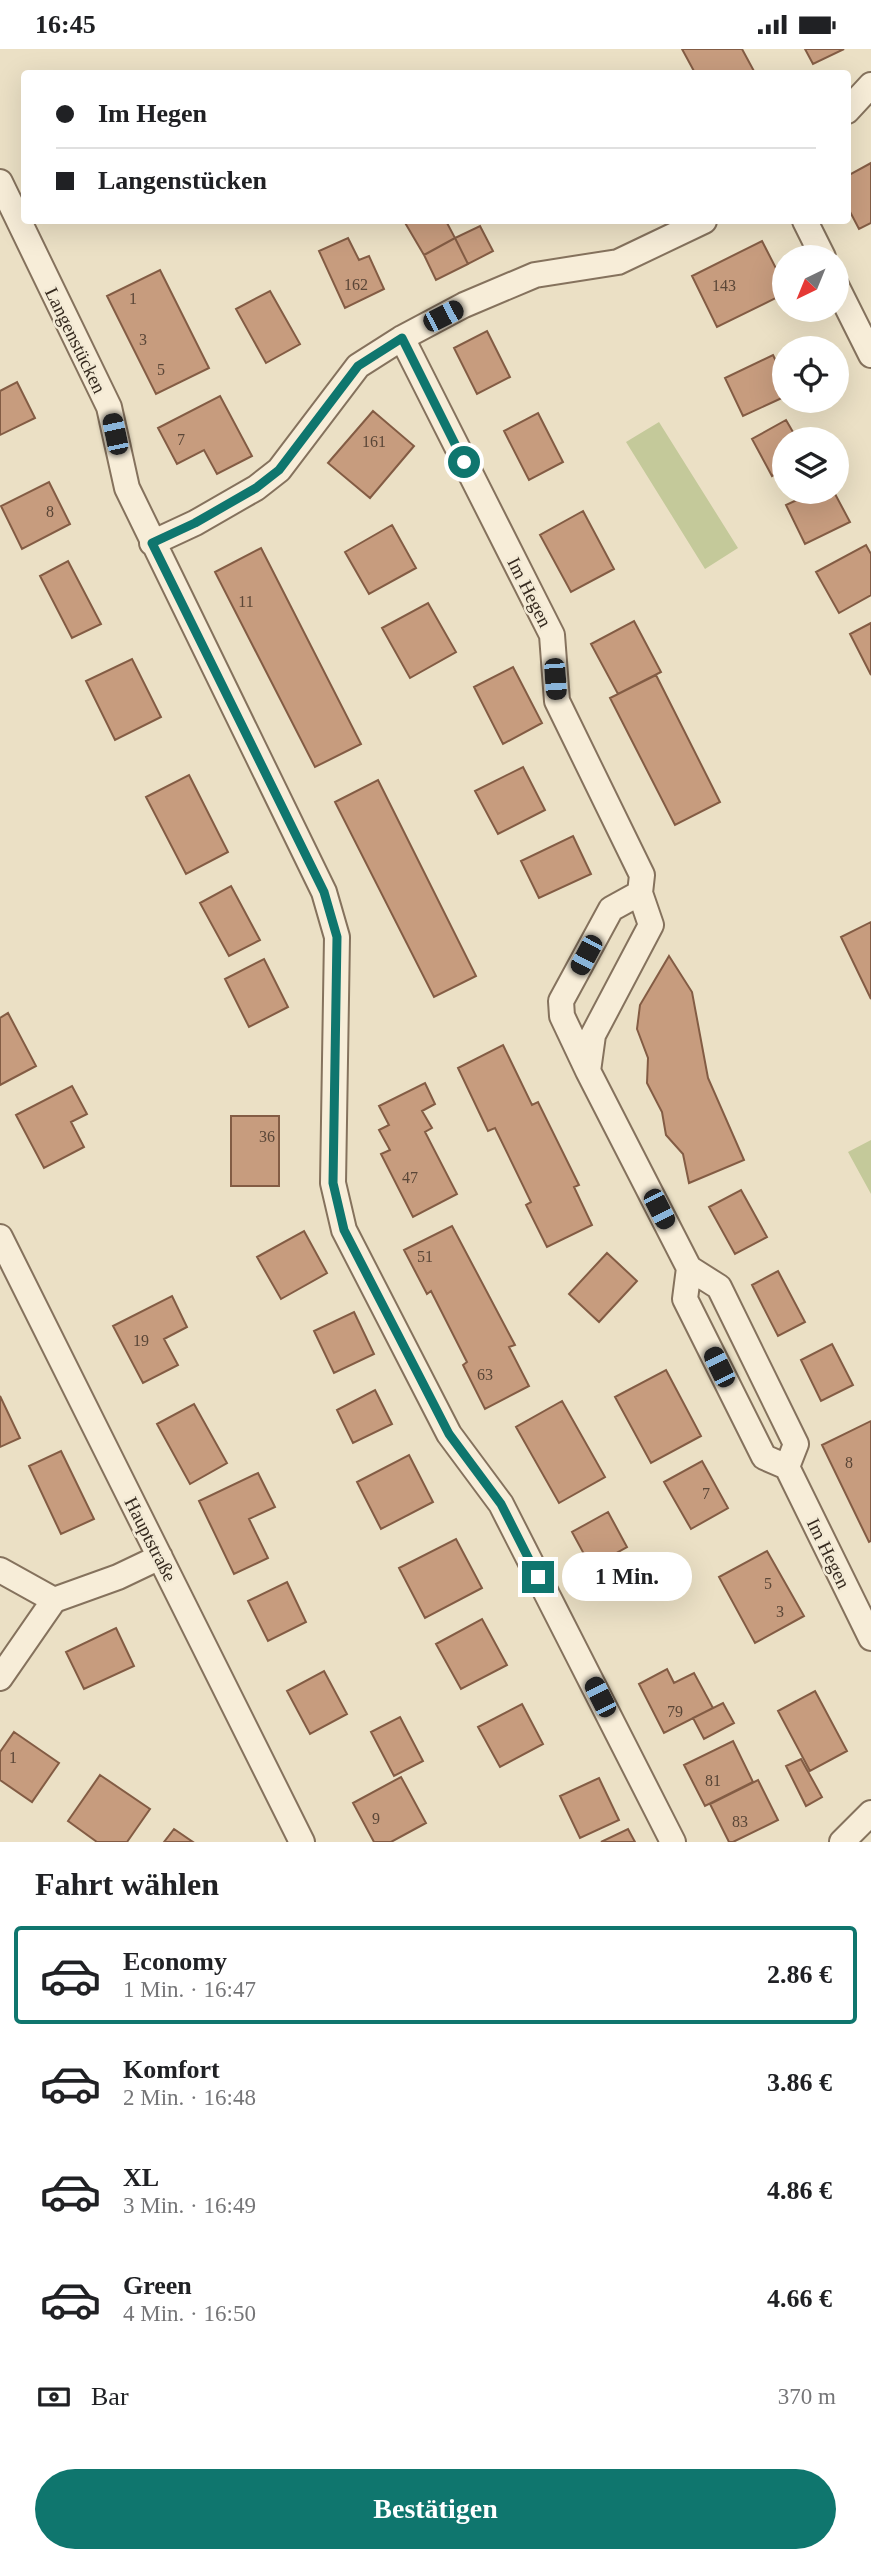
<!DOCTYPE html>
<html lang="de">
<meta charset="utf-8">
<style>
:root{--surface:#fff;--page:#f6f6f6;--text:#202124;--muted:#757577;--line:#e0e0e0;--accent:#0f766e}
body{margin:0;font-family:"Times New Roman",serif;background:var(--page);color:var(--text);height:100vh;display:flex;flex-direction:column;font-size:26px;white-space:nowrap}
*{box-sizing:border-box;margin:0}
p{font-size:23px;color:var(--muted)}
.icon{flex:none;width:38px;height:38px;fill:none;stroke:currentColor;stroke-width:2;stroke-linecap:round;stroke-linejoin:round}
.map{position:relative;height:1793px;overflow:hidden}
.sheet{display:flex;flex-direction:column;background:var(--surface);flex:1}
.sheet>*{flex:none}
.guide{position:absolute;left:21px;top:21px;width:830px;height:154px;border-radius:7px;box-shadow:0 7px 28px #0002;display:grid;align-content:center;height:154px;padding:0 35px;background:var(--surface)}
.needle{width:46px;rotate:223deg}
.tools{position:absolute;left:772px;top:196px;display:grid;gap:14px}
.tools a{display:grid;place-items:center;width:77px;height:77px;border-radius:50%;background:var(--surface);box-shadow:0 7px 28px #0002;font-size:35px}
.end{position:absolute;width:32px;height:32px;margin:-16px;border:9px solid #0f766e;background:#fff;box-shadow:0 0 0 4px #fff}
.from{border-radius:50%}
.bubble{position:absolute;height:49px;border-radius:24px;background:var(--surface);box-shadow:0 7px 28px #0002;font-size:23px;font-weight:700;line-height:49px;text-align:center}
.car{position:absolute;width:21px;height:42px;margin:-21px -10px;border-radius:9px;box-shadow:0 0 5px 2px #0007;background:linear-gradient(#222 24%,#8ab4d8 0 40%,#222 0 76%,#8ab4d8 0 86%,#222 0)}
.guide b{display:flex;align-items:center;gap:24px;height:66px;font-size:26px}
.guide b+b{border-top:2px solid var(--line)}
.guide i{width:18px;height:18px;background:var(--text)}
ul{padding:0;list-style:none}
li{display:flex;align-items:center;gap:21px;height:98px;margin:0 14px 10px;padding:0 21px;border:4px solid transparent;border-radius:7px}
li div{flex:1}
li b{display:block;font-size:26px}
li em{font-style:normal;font-weight:700}
li.active{border-color:var(--accent)}
li>.icon{width:63px;height:63px;stroke-width:1.5}
h2{padding:0 35px;font-size:32px;line-height:84px}
.pay{display:flex;align-items:center;gap:18px;height:77px;padding:0 35px;font-size:26px}
.pay p{margin-inline-start:auto}
.cta{display:flex;gap:14px;margin-top:auto;padding:14px 35px}
.cta a{flex:1;height:80px;border-radius:42px;background:var(--accent);color:#fff;font-size:28px;font-weight:700;line-height:80px;text-align:center}
.status{display:flex;justify-content:space-between;align-items:center;height:49px;padding:0 35px;background:var(--surface);direction:ltr}
.status svg{height:19px;fill:currentColor}
.map>svg:first-child{display:block}
.green{fill:#c4c99a}
.building{fill:#c79c7e;stroke:#835c44;stroke-width:2}
.lines{fill:none;stroke-linecap:round;stroke-linejoin:round}
.minor-casing{stroke:#85725d;stroke-width:28}
.minor{stroke:#f7edd8;stroke-width:24}
.route{stroke:#0f766e;stroke-width:9}
.labels{text-anchor:middle;stroke-width:5;stroke-linejoin:round;paint-order:stroke}
.number-label{font-size:16px;fill:#5a4637}
.street-label{font-size:19px;fill:#362a1f;stroke:#f3ead5}
</style>
<div class="status"><b>16:45</b><svg viewBox="0 0 49 12"><path d="M0 12V9h3v3zM5 12V6h3v6zM10 12V3h3v9zM15 12V0h3v12zM26 1h20v11H26zM47 4h2v5h-2z"/></svg></div>
<div class="map">
<svg width="871" height="1793" viewBox="0 0 871 1793">
<rect width="100%" height="100%" fill="#ebe0c5"/>
<path class="green" d="M659 373 738 499 705 520 626 393Z
M871 1091V1145L848 1103Z"/>
<path class="building" d="M682 0H742L755 24H695Z
M805 0H844L813 15Z
M871 114V174L859 180 847 157V127Z
M404 172H446L455 189 424 206Z
M480 177 493 202 468 215 455 189Z
M348 189 359 211 369 207 384 240 345 259 319 202Z
M455 189 468 215 436 231 424 206Z
M762 192 784 235V245L717 278 692 227Z
M160 221 209 319 156 345 107 247Z
M270 242 300 295 266 314 236 260Z
M487 282 510 328 477 345 454 299Z
M773 306 784 329V348L743 367 725 329Z
M17 333 35 369 0 386V342Z
M220 347 252 407 217 425 204 401 177 415 158 379Z
M373 362 414 397 370 449 328 414Z
M538 364 563 413 529 431 504 382Z
M786 371 797 390H784V420L772 427 752 390Z
M49 433 70 475 22 500 1 457Z
M814 443H834L850 473 805 495 786 456Z
M583 462 614 520 571 543 540 486Z
M392 476 416 519 369 545 345 503Z
M866 496 871 505V546L839 564 816 523Z
M261 499 361 695 315 718 215 523Z
M68 512 101 575 72 589 40 527Z
M428 554 456 603 410 629 382 579Z
M634 572 661 623 618 645 591 595Z
M871 574V626L850 585Z
M132 610 161 668 115 691 86 632Z
M513 618 542 674 503 695 474 638Z
M656 626 720 753 675 776 610 649Z
M523 718 545 761 498 785 475 742Z
M189 726 228 803 186 825 146 748Z
M378 731 476 927 434 948 335 753Z
M573 787 591 825 539 849 521 812Z
M231 837 260 891 229 907 200 854Z
M871 873V950L841 888Z
M669 907 692 943 708 1029 744 1111 689 1134 683 1105 666 1086 662 1063 647 1034 648 1009 637 980 640 956Z
M264 910 288 958 249 978 225 930Z
M8 964 36 1017 0 1036V969Z
M503 996 532 1056 538 1053 579 1136 574 1138 592 1176 547 1198 526 1156 531 1153 495 1079 488 1082 458 1019Z
M425 1034 435 1055 422 1062 432 1079 425 1083 457 1145 413 1168 381 1105 390 1101 379 1081 389 1076 379 1057Z
M72 1037 87 1065 71 1073 84 1098 44 1119 16 1066Z
M231 1067H279V1137H231Z
M741 1141 767 1188 735 1205 709 1158Z
M452 1177 515 1296 509 1298 529 1337 485 1360 463 1316 467 1313 431 1242 427 1245 404 1201Z
M304 1182 327 1224 281 1250 257 1208Z
M607 1204 637 1232 599 1273 569 1245Z
M778 1222 805 1273 778 1287 752 1236Z
M172 1247 187 1278 164 1290 178 1316 143 1334 113 1277Z
M354 1263 374 1305 334 1324 314 1282Z
M832 1295 853 1336 821 1352 801 1311Z
M666 1321 701 1387 651 1414 615 1348Z
M375 1341 392 1375 353 1394 337 1361Z
M0 1347 20 1389 0 1398Z
M562 1352 605 1428 559 1454 516 1378Z
M194 1355 227 1414 190 1435 157 1375Z
M871 1372V1492L869 1493 822 1396Z
M61 1402 94 1470 61 1485 29 1417Z
M409 1406 433 1453 381 1480 357 1433Z
M702 1412 728 1459 691 1480 664 1433Z
M258 1424 275 1458 249 1470 268 1509 234 1525 199 1452Z
M608 1463 627 1498 591 1518 572 1483Z
M456 1490 482 1539 425 1569 399 1519Z
M767 1502 804 1567 755 1594 719 1528Z
M287 1533 306 1573 268 1592 248 1552Z
M482 1570 507 1616 461 1640 436 1595Z
M116 1579 134 1617 84 1640 66 1603Z
M667 1620 674 1634 694 1624 713 1659 664 1684 639 1635Z
M324 1622 347 1665 310 1685 287 1642Z
M815 1642 847 1702 810 1722 778 1662Z
M723 1654 734 1674 704 1690 693 1669Z
M522 1655 543 1695 500 1718 478 1678Z
M400 1668 423 1712 394 1727 371 1683Z
M14 1683 59 1714 32 1753 0 1731V1703Z
M733 1692 753 1733 705 1757 684 1716Z
M801 1710 822 1748 806 1757 786 1717Z
M100 1726 150 1760 127 1793H97L68 1772Z
M401 1728 426 1774 391 1793H374L353 1754Z
M599 1729 619 1771 580 1789 560 1747Z
M758 1731 778 1771 733 1793H729L710 1755Z
M174 1780 193 1793H164Z
M628 1780 635 1793H601Z"/>
<g class="lines">
<defs>
<path id="minor" d="M847 62 871 36
M0 133 109 358 127 439 324 843 337 888 333 1134 344 1181 449 1385 501 1455 673 1793
M805 172 823 208
M836 236 871 306
M402 289 552 586 557 652 642 826 640 844 651 876 593 986 588 1022 689 1219 719 1238 796 1395 787 1418 871 1589
M152 494 195 474 256 439 279 421 358 317 402 289 464 256 535 226 618 213 704 172
M588 1022 562 967 561 952 611 860 640 844
M0 1188 302 1793
M689 1219 685 1250 764 1408 787 1418
M0 1521 54 1551
M0 1629 54 1551 118 1528 160 1508
M842 1793 871 1764"/>
</defs>
<use href="#minor" class="minor-casing"/>
<use href="#minor" class="minor"/>
</g>
<g class="lines">
<path class="route" d="M464 413 402 289 358 317 279 421 256 439 195 474 152 494 324 843 337 888 333 1134 344 1181 449 1385 501 1455 538 1528"/>
</g>
<g class="labels">
<g class="number-label">
<text x="356" y="241">162</text>
<text x="724" y="242">143</text>
<text x="133" y="255">1</text>
<text x="143" y="296">3</text>
<text x="161" y="326">5</text>
<text x="181" y="396">7</text>
<text x="374" y="398">161</text>
<text x="50" y="468">8</text>
<text x="246" y="558">11</text>
<text x="267" y="1093">36</text>
<text x="410" y="1134">47</text>
<text x="425" y="1213">51</text>
<text x="141" y="1297">19</text>
<text x="485" y="1331">63</text>
<text x="849" y="1419">8</text>
<text x="706" y="1450">7</text>
<text x="768" y="1540">5</text>
<text x="780" y="1568">3</text>
<text x="675" y="1668">79</text>
<text x="13" y="1714">1</text>
<text x="713" y="1737">81</text>
<text x="376" y="1775">9</text>
<text x="740" y="1778">83</text>
</g>
<g class="street-label">
<text transform="translate(76 291) rotate(64)" y="7">Langenstücken</text>
<text transform="translate(530 543) rotate(63)" y="7">Im Hegen</text>
<text transform="translate(151 1490) rotate(63)" y="7">Hauptstraße</text>
<text transform="translate(829 1504) rotate(64)" y="7">Im Hegen</text>
</g>
</g>
</svg>
<div class="tools">
<a><svg class="needle" viewBox="-14 -14 28 28"><path d="M0-13l5 13h-10z" fill="#e53935"/><path d="M0 13l5-13h-10z" fill="#757577"/></svg></a>
<a><svg class="icon" aria-label="locate" viewBox="0 0 24 24"><circle cx="12" cy="12" r="6"/><path d="M12 2v4M12 18v4M2 12h4M18 12h4"/></svg></a>
<a><svg class="icon" aria-label="layers" viewBox="0 0 24 24"><path d="M12 4l9 5-9 5-9-5zM3 14l9 5 9-5"/></svg></a>
</div>
<i class="end from" style="left:464px;top:413px"></i>
<i class="end" style="left:538px;top:1528px"></i>
<div class="bubble" style="left:562px;top:1503px;width:130px">1 Min.</div>
<i class="car" style="left:443px;top:267px;rotate:63deg"></i>
<i class="car" style="left:115px;top:385px;rotate:348deg"></i>
<i class="car" style="left:555px;top:630px;rotate:176deg"></i>
<i class="car" style="left:586px;top:906px;rotate:208deg"></i>
<i class="car" style="left:659px;top:1160px;rotate:153deg"></i>
<i class="car" style="left:719px;top:1318px;rotate:334deg"></i>
<i class="car" style="left:600px;top:1648px;rotate:333deg"></i>
<div class="guide">
<b><i class="from"></i>Im Hegen</b>
<b><i></i>Langenstücken</b>
</div>
</div>
<section class="sheet">
<h2>Fahrt wählen</h2>
<ul>
<li class="active"><svg class="icon" aria-label="car" viewBox="0 0 24 24"><path d="M5 17H2v-5l4-1 3-4h7l3 4 3 1v5h-3M9 17h6M6 11h13"/><circle cx="7" cy="17" r="2"/><circle cx="17" cy="17" r="2"/></svg><div><b>Economy</b><p>1 Min. · 16:47</p></div><em>2.86 €</em></li>
<li><svg class="icon" aria-label="car" viewBox="0 0 24 24"><path d="M5 17H2v-5l4-1 3-4h7l3 4 3 1v5h-3M9 17h6M6 11h13"/><circle cx="7" cy="17" r="2"/><circle cx="17" cy="17" r="2"/></svg><div><b>Komfort</b><p>2 Min. · 16:48</p></div><em>3.86 €</em></li>
<li><svg class="icon" aria-label="car" viewBox="0 0 24 24"><path d="M5 17H2v-5l4-1 3-4h7l3 4 3 1v5h-3M9 17h6M6 11h13"/><circle cx="7" cy="17" r="2"/><circle cx="17" cy="17" r="2"/></svg><div><b>XL</b><p>3 Min. · 16:49</p></div><em>4.86 €</em></li>
<li><svg class="icon" aria-label="car" viewBox="0 0 24 24"><path d="M5 17H2v-5l4-1 3-4h7l3 4 3 1v5h-3M9 17h6M6 11h13"/><circle cx="7" cy="17" r="2"/><circle cx="17" cy="17" r="2"/></svg><div><b>Green</b><p>4 Min. · 16:50</p></div><em>4.66 €</em></li>
</ul>
<div class="pay"><svg class="icon" aria-label="cash" viewBox="0 0 24 24"><path d="M3 7h18v10H3z"/><circle cx="12" cy="12" r="2"/></svg>Bar<p>370 m</p></div>
<div class="cta"><a>Bestätigen</a></div>
</section>
